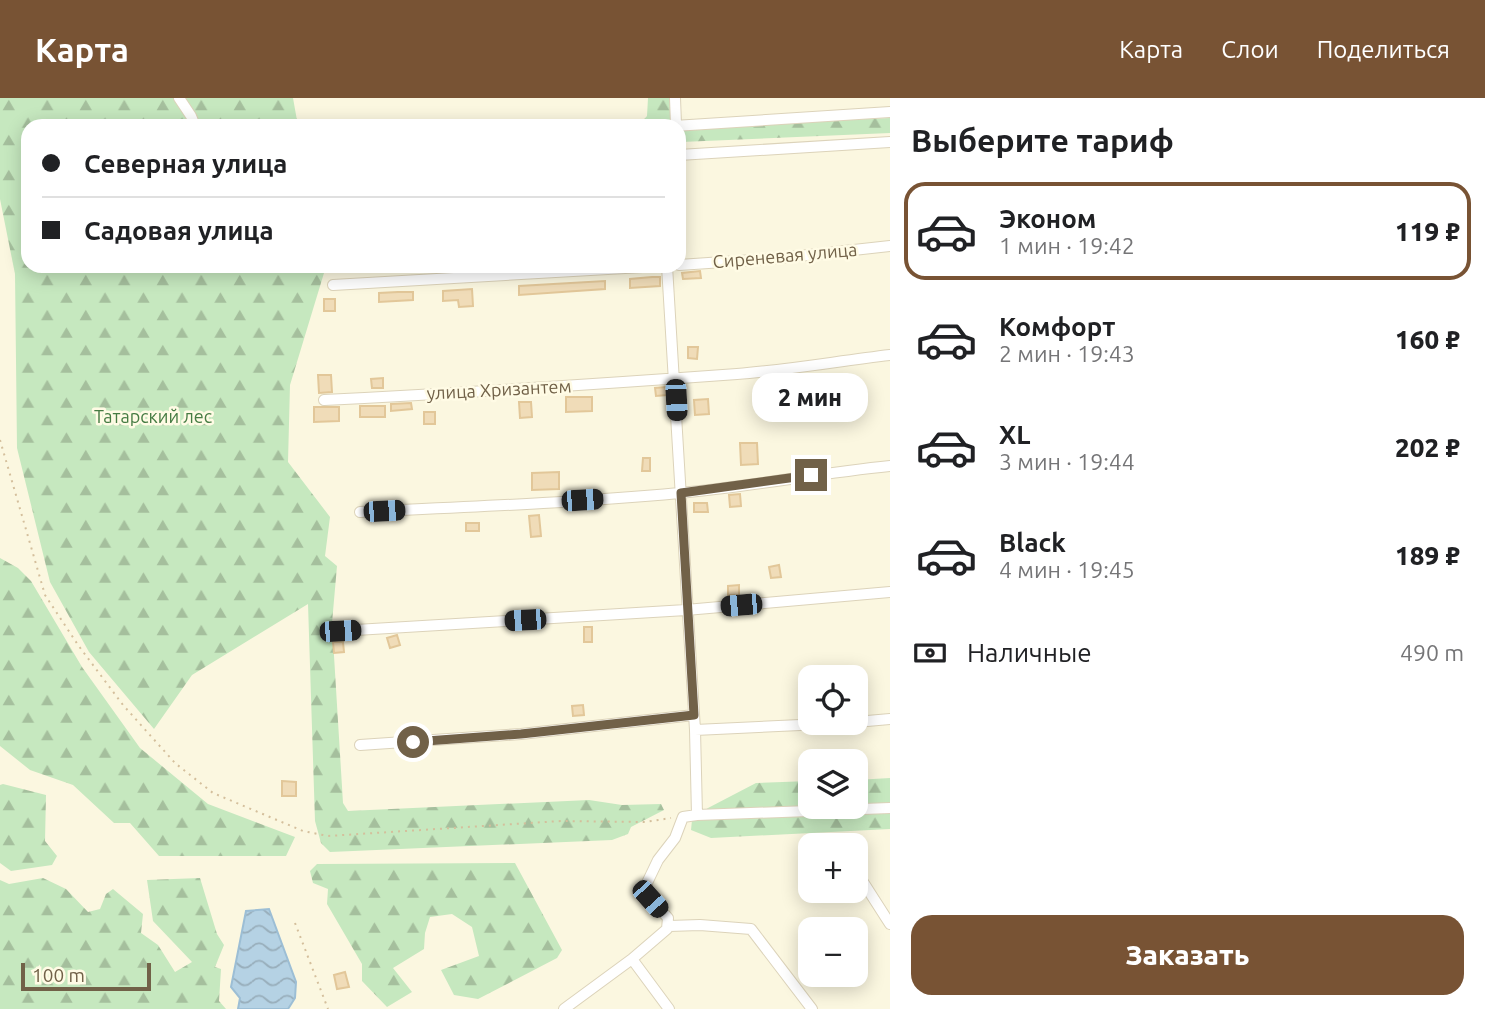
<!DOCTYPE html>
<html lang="ru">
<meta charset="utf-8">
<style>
:root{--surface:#fff;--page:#f2f2f2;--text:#202124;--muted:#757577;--line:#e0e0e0;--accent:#785334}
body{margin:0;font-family:Ubuntu,sans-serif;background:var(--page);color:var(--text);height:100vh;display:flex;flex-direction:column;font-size:26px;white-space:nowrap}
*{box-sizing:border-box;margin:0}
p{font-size:23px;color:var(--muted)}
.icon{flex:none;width:38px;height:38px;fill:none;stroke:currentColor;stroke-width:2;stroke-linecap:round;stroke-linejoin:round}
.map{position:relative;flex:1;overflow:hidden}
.details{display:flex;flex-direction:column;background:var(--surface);width:595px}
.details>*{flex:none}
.hud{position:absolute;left:21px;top:21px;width:665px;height:154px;border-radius:21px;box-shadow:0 4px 18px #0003;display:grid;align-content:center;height:154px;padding:0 21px;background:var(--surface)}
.buttons{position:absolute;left:798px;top:567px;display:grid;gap:14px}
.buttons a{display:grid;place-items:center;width:70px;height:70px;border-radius:14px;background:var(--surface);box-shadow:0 4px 18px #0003;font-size:35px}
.scale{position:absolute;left:21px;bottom:18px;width:130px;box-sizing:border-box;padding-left:7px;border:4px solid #716148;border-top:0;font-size:19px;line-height:24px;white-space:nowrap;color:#716148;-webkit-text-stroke:5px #fffbe5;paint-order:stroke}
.end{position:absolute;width:32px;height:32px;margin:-16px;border:9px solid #716148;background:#fff;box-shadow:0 0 0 4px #fff}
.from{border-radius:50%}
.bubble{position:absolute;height:49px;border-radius:21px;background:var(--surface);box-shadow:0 4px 18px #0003;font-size:23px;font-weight:800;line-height:49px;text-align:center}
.car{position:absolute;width:21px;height:42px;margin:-21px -10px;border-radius:9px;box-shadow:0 0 5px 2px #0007;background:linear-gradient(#222 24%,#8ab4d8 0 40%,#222 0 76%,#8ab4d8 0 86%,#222 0)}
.hud b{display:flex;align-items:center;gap:24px;height:66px;font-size:26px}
.hud b+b{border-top:2px solid var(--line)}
.hud i{width:18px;height:18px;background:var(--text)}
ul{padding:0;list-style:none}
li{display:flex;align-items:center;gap:21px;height:98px;margin:0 14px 10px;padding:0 7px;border:4px solid transparent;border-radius:21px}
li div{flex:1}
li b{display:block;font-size:26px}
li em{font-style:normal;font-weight:800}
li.selected{border-color:var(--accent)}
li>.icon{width:63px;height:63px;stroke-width:1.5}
h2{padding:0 21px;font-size:32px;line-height:84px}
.pay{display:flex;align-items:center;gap:18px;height:77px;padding:0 21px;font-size:26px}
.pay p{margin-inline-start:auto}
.action{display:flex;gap:14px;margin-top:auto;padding:14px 21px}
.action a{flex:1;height:80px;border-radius:21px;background:var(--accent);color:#fff;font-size:28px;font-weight:800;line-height:80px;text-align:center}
header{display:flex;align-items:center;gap:42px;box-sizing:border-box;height:98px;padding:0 35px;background:var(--accent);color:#fff}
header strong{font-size:33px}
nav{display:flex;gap:38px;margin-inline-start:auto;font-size:24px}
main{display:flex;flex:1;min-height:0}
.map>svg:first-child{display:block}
.forest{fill:url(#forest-firs)}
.water{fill:url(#water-waves);stroke:#9cbed5;stroke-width:2}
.building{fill:#f0dcb8;stroke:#e2c799;stroke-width:2}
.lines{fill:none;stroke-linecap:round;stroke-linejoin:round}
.minor-casing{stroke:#dcd3ba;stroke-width:12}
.path{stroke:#d4bf9c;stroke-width:2;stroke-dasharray:2 5;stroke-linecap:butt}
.minor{stroke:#fff;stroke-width:10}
.route{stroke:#716148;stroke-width:9}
.labels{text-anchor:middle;stroke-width:5;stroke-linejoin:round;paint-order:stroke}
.street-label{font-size:18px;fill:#716148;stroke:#fffbe5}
.park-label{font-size:18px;fill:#467c43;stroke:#fffbe5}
</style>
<header>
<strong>Карта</strong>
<nav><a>Карта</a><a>Слои</a><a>Поделиться</a></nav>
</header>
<main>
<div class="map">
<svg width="890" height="911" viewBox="0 0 890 911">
<defs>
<pattern id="forest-firs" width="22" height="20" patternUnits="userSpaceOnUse" patternTransform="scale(1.75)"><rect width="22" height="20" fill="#c6e8bf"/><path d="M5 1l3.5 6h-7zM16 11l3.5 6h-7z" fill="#a5bf9d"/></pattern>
<pattern id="water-waves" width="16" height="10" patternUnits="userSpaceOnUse" patternTransform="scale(1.75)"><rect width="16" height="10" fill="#b5d2e4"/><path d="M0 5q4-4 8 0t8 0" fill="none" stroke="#98aebb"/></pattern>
</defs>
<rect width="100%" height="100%" fill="#fbf7e0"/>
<path class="forest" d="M0 0H293L298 28H28V168H323L324 175 290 287 288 364 330 419 325 458 337 468 332 525 343 705 348 713 589 702 622 707 661 706 664 712 631 729 628 736 612 742 330 754 321 745 315 723 308 506 192 577 154 631 89 554 50 484 17 350 15 176 0 101Z
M648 0H670L671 25 669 28H638L647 18Z
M890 20V35L681 44 679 41 682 29Z
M0 460 18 470 31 483 82 569 140 650 208 706 295 739 286 758H159L130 725H114L73 687 30 672 0 648Z
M890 680V731L711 740 691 732 692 722 708 710 756 685 810 683V709H856V682Z
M3 686 46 697 45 743 57 758 52 767 11 773 0 765V687Z
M515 765 562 852 557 860 478 901 454 897 441 872 479 858 472 829 452 816 430 819 425 835 424 851 393 870 412 894 387 909 362 883V866L327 806 328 791 313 785 310 773 317 766Z
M43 780 66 791 88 814 100 811 106 796 113 791 143 816 141 835 158 847 175 874 192 864 153 823 147 782 200 780 217 836 224 847 215 869 221 871 219 903 226 911H0V782L9 786Z"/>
<path class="water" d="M269 811 296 884 295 900 288 911H238L240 900 231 889 246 813Z"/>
<path class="building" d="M700 173 701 180 683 181 682 175Z
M652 179H660V188L630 190V181Z
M605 183V191L519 197V188Z
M472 191 473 208 459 209 458 202 443 203V193Z
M398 194H413V202L379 204V195Z
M324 201H335V213H324Z
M688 249H698L697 261 688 260Z
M318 277H331L332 294 319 295Z
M383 280V290H372L371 281Z
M666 289 667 297 656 298 655 290Z
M566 299H592V313L566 314Z
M708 301 709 316 695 317 694 302Z
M519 304H531L532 319 520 320Z
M411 305 412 311 391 313V306Z
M360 308H385V319H360Z
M314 309H339V323L314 324Z
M424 314H435V326H424Z
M740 345H757L758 366 741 367Z
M643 360H650V373H642Z
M559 374V391L532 392V375Z
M740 396 741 408 730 409 729 397Z
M694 405H707L708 414H694Z
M539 417 541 438 531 439 529 418Z
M466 425H479V433H466Z
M779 467 781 479 771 480 769 469Z
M739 487V497H728V488Z
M584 529H592V544H584Z
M397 537 400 547 390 550 387 540Z
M333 544H343L344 554 334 555Z
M583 607 584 617 573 618 572 608Z
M282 683 296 684V698H282Z
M345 874 349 889 337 891 334 877Z"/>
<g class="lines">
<defs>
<path id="minor" d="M179 0 191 18 195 28
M675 0 676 26
M674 28 890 14
M679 57 890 44
M679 167 781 160 890 148
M667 168 695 632 697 717
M333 187 660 168
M324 302C462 295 599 286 737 276 788 272 839 263 890 257
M360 414C466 409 573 405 679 395 749 389 819 375 890 368
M339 533 686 512 890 494
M856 624 890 621
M695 632 844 625
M360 647 521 636 694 617
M856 773 890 826
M669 828 700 827 751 831 812 911
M632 861 669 911
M564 911 632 861 667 831 668 820 651 801 646 787 658 762 675 740 683 719 697 717 890 710"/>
</defs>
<use href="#minor" class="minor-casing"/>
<path class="path" d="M0 342 45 497 78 547 123 607 175 665 213 695 303 733 328 738 561 723 645 724 671 720
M295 825 328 911"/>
<use href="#minor" class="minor"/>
</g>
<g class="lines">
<path class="route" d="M413 644 521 636 694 617 681 395 811 377"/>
</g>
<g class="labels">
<g class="street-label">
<text transform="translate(785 158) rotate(-5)" y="6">Сиреневая улица</text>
<text transform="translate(499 292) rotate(-3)" y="6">улица Хризантем</text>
</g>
<g class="park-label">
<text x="153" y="325">Татарский лес</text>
</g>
</g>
</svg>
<div class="buttons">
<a><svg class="icon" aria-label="locate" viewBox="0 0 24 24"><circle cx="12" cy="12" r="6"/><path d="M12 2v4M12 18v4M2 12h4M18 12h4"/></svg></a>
<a><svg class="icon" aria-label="layers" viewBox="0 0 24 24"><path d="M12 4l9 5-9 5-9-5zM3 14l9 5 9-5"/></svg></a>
<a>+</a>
<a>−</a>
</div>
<div class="scale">100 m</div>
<i class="end from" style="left:413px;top:644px"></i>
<i class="end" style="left:811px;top:377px"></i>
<div class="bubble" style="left:752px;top:275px;width:116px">2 мин</div>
<i class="car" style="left:676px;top:302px;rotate:177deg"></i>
<i class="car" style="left:582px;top:402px;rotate:86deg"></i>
<i class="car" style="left:384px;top:413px;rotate:87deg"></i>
<i class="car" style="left:741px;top:507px;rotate:265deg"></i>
<i class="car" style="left:525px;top:522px;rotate:267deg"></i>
<i class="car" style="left:340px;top:533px;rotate:87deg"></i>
<i class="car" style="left:650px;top:801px;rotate:138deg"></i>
<div class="hud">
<b><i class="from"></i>Северная улица</b>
<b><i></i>Садовая улица</b>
</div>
</div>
<section class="details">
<h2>Выберите тариф</h2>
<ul>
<li class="selected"><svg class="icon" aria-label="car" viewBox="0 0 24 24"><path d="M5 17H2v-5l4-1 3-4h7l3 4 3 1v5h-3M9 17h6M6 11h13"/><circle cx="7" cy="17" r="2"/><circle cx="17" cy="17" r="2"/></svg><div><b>Эконом</b><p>1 мин · 19:42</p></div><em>119 ₽</em></li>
<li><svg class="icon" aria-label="car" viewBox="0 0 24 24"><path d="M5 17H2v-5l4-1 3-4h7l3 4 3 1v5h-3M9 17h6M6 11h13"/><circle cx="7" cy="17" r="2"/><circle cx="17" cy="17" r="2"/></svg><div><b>Комфорт</b><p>2 мин · 19:43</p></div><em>160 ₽</em></li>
<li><svg class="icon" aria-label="car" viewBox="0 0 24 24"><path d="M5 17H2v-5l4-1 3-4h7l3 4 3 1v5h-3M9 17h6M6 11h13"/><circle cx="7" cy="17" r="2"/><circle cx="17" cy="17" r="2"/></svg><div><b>XL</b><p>3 мин · 19:44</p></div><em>202 ₽</em></li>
<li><svg class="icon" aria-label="car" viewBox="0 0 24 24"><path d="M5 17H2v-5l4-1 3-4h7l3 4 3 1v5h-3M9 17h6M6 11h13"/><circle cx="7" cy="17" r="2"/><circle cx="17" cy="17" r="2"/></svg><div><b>Black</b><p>4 мин · 19:45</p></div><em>189 ₽</em></li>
</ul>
<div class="pay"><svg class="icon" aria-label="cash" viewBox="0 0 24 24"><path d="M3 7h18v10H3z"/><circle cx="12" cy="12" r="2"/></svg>Наличные<p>490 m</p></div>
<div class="action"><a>Заказать</a></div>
</section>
</main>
